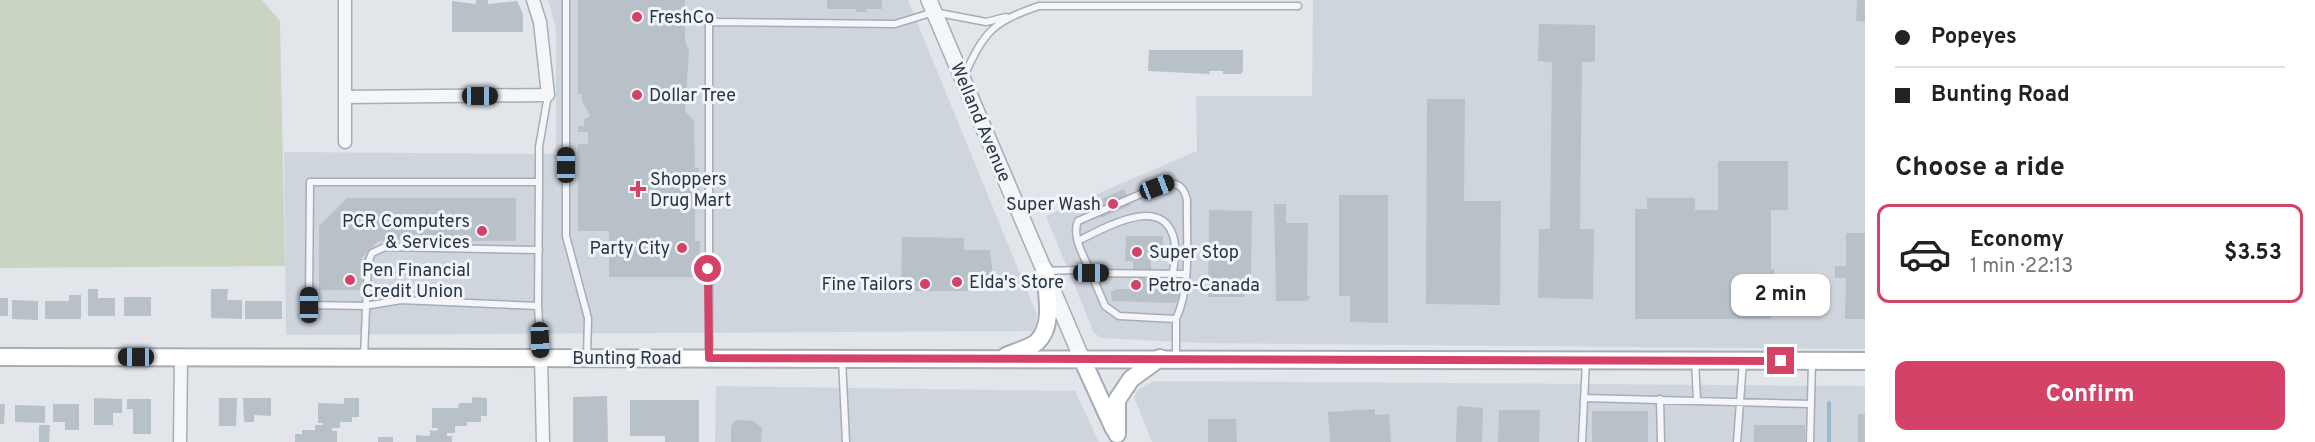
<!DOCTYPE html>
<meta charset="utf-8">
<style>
:root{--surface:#fff;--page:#f6f6f6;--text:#222;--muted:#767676;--line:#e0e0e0;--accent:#d44267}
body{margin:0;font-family:Overpass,sans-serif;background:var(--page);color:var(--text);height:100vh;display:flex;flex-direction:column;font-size:22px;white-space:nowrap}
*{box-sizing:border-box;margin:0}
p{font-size:20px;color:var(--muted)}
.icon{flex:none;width:33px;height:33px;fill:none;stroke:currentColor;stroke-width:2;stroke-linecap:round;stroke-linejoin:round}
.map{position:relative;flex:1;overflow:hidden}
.sheet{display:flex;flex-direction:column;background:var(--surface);width:450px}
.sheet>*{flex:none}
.hud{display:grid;align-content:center;height:132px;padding:0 30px;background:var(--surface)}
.end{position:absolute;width:27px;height:27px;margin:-14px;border:8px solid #d44267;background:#fff;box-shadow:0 0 0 3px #fff}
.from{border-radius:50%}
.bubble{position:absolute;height:42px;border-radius:12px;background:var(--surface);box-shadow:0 2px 4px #0004;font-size:20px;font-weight:700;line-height:42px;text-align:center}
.car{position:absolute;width:18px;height:36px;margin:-18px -9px;border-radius:8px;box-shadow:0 0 4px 2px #0007;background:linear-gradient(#222 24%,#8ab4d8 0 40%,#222 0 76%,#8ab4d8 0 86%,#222 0)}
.hud b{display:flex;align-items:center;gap:21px;height:57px;font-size:22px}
.hud b+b{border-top:2px solid var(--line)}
.hud i{width:15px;height:15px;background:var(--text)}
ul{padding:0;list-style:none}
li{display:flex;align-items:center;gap:18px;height:99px;margin:0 12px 9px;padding:0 18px;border:3px solid transparent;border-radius:12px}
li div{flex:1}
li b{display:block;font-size:22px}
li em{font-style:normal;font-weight:700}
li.on{border-color:var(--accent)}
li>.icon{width:54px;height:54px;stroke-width:1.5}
h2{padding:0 30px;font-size:27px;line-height:72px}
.primary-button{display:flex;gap:12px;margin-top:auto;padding:12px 30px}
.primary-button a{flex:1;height:69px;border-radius:12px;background:var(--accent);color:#fff;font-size:24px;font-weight:700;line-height:69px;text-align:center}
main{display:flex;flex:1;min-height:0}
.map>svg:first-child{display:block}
.built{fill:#cfd5dd}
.green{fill:#c9d5c2}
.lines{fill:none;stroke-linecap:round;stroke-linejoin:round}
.stream{stroke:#9bb8cc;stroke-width:4}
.building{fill:#b8c0c8}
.service-casing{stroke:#a7adb5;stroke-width:9}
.minor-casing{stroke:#a7adb5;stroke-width:15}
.tertiary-casing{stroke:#a7adb5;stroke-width:18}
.secondary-casing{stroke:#a7adb5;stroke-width:20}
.service{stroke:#f5f6f9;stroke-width:6}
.minor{stroke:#f5f6f9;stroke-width:12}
.tertiary{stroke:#f5f6f9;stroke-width:15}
.secondary{stroke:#fff;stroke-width:16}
.route{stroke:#d44267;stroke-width:8}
.poi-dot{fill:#d44267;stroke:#f1f5f8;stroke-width:2}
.labels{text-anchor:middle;stroke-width:6;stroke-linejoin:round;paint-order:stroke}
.poi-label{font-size:18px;fill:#293543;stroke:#f1f5f8;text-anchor:start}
.street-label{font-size:18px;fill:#293543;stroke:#f1f5f8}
</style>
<main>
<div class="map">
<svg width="1865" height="442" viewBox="0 0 1865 442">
<rect width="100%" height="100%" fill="#e2e6eb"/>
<path class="built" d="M548 0H908L1037 315 1034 331 286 335 284 152 556 154V28Z
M1313 0H1865V349L1198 343 1101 338 1094 333 1046 216 1197 151 1196 96H1312Z
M1154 381 1865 386V442H1152L1134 397 1139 389Z
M716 386 1075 391 1099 442H715Z"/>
<path class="green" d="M0 0H262L280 21 285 266 0 268Z"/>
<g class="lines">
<path class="stream" d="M1829 442V403"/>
</g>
<path class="building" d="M476 0H488V4L517 1 523 14V32H452V1L476 4Z
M578 0H685V41L689 51 685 111 694 121 695 168H699V194H695V241H700V261H695L696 277H609V231H578V144H588V132H578V126H584V119L590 116 582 101V94H578Z
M827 0H882V9H866V12H856V9H827Z
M1857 0H1865V22L1856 21Z
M1539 24 1595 25V62H1582L1580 229H1594L1593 299 1538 298 1539 229H1550L1552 62 1538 61Z
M1149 50H1243V71L1241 74H1223V71H1209L1210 74 1148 71Z
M1427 99H1465L1464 201H1501L1500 305 1426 304Z
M1718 161H1788V210H1771V269H1774V280H1771V319H1635V209H1647V198H1695V210H1718Z
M1124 189 1131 205 1101 218 1094 202Z
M1339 195H1388V323L1350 322V296H1339Z
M347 198H516V241H378L362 258V290H319V226Z
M1274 204H1286V223H1308L1307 296H1311L1307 301H1276Z
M1209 210 1252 211 1251 276 1246 275 1245 297H1208Z
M1846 233H1865V319H1845L1846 278H1835V266H1846Z
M1126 236H1163V260H1151V289H1175L1179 294 1178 301 1173 303 1112 301 1111 292 1116 289H1133V261H1125Z
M902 237 964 238V250H990L993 275H989V288H976V291H901Z
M88 289H98V298H115V316H88Z
M211 289H228L227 300H242V319L211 318Z
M69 295H81V319H45V301H69Z
M124 297H151V316H124Z
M0 298H8V316H0Z
M12 300 38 301V320L12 319Z
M245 301H282V319H245Z
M607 396 608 442H573V397Z
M472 397 487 398V416H481V422H467V426H455V433H447V436H452V442H416V435L430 436V430L437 431 438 428H432V408H458L459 403H472Z
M94 398 122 399V413H113V425H94Z
M219 398H237L236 426H219Z
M243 398H271V416L254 415V422H244Z
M344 398H359V417H352V422H340V428H332V431H337V442H295V434H302V430H315V425H323V423H318V403L344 404Z
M127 399H151V434H133V409H127Z
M630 400H699V442H665V436H630Z
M0 404H5L4 424H0Z
M53 404H79V430H65V422H53Z
M15 405 45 406V423L15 422Z
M1459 406 1483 408 1482 442H1456L1457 408Z
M1375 409V415L1389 414 1391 442H1330L1328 412Z
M1499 410H1540L1539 442H1498Z
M1592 411H1648V442H1592Z
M1858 414H1865V442H1858Z
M1208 419H1236L1237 442H1208Z
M736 420 753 421 762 428 761 442H731V426Z
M39 425H50L49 442H39Z
M1754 425H1805V442H1754Z
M378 437H393V442H378Z"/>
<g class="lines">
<defs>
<path id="service" d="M566 0V236L588 318 587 357
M964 76C985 31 992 22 1039 6H1298
M310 182H539L538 306 401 300 365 306 309 305Z
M539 182V147L548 95
M1078 241C1104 228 1168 190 1175 245 1176 254 1174 264 1173 273
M1045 271 1078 270 1091 273 1105 306 1119 316 1176 319V359
M538 306 541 357
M1176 319C1192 285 1186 238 1187 200 1183 182 1173 181 1157 187L1078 221C1071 237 1085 258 1091 273L1185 274
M364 356 368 263 372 253 385 247 539 250
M709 357V22L895 24 934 12 986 22 1006 17
M842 359 846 442
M1695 361 1697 400
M1584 398 1811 404
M1660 399 1661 442
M1582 442 1586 361
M1737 442 1743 362
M1810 442 1812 362"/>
<path id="minor" d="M345 97 548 95 540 22 533 0
M345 142V0
M541 358 543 442
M180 442 181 357"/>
<path id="tertiary" d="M929 0 1082 359"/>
<path id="secondary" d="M1006 356C1015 352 1030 348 1037 342 1055 325 1046 292 1045 271
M0 357 1865 361
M1082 359 1114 429
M1117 434V400L1131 379 1160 358"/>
</defs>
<use href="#service" class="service-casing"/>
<use href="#minor" class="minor-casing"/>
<use href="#tertiary" class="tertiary-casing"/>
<use href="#secondary" class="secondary-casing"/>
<use href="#service" class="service"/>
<use href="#minor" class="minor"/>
<use href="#tertiary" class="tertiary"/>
<use href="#secondary" class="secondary"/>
</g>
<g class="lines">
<path class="route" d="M708 269 709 358 1781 361"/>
</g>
<g class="poi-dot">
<circle cx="637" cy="17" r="6"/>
<circle cx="637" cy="95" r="6"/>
<path d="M635 180h6v6h6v6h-6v6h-6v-6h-6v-6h6z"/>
<circle cx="1113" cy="204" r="6"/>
<circle cx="482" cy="231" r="6"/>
<circle cx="682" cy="248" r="6"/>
<circle cx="1137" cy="252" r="6"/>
<circle cx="350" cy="280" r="6"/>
<circle cx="957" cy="282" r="6"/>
<circle cx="925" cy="284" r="6"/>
<circle cx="1136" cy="285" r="6"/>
</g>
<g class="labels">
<g class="poi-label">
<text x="649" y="23">FreshCo</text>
<text x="649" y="101">Dollar Tree</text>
<text x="650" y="185">Shoppers<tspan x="650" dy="21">Drug Mart</tspan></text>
<text x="1101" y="210" text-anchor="end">Super Wash</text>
<text x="470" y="227" text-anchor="end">PCR Computers<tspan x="470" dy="21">&amp; Services</tspan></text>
<text x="670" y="254" text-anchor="end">Party City</text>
<text x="1149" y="258">Super Stop</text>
<text x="362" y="276">Pen Financial<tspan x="362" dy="21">Credit Union</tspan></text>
<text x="969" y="288">Elda's Store</text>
<text x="913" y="290" text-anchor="end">Fine Tailors</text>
<text x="1148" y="291">Petro-Canada</text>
</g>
<g class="street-label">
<text transform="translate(981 122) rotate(67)" y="6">Welland Avenue</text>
<text x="627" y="364">Bunting Road</text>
</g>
</g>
</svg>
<i class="end from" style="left:708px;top:269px"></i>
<i class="end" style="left:1781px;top:361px"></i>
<div class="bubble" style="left:1731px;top:274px;width:99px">2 min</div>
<i class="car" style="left:480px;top:96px;rotate:90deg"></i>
<i class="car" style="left:566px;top:165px;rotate:0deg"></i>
<i class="car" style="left:1157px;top:187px;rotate:69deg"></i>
<i class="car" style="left:1091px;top:273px;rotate:90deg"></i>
<i class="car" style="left:309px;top:305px;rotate:0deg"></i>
<i class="car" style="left:540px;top:340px;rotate:178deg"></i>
<i class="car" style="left:136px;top:357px;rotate:270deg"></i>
</div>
<section class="sheet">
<div class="hud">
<b><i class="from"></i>Popeyes</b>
<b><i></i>Bunting Road</b>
</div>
<h2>Choose a ride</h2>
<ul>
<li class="on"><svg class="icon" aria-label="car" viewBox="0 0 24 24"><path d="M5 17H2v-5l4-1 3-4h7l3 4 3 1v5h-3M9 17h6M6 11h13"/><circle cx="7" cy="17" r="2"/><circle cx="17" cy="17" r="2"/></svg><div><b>Economy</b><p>1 min · 22:13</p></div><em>$3.53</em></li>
</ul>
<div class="primary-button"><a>Confirm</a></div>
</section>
</main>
